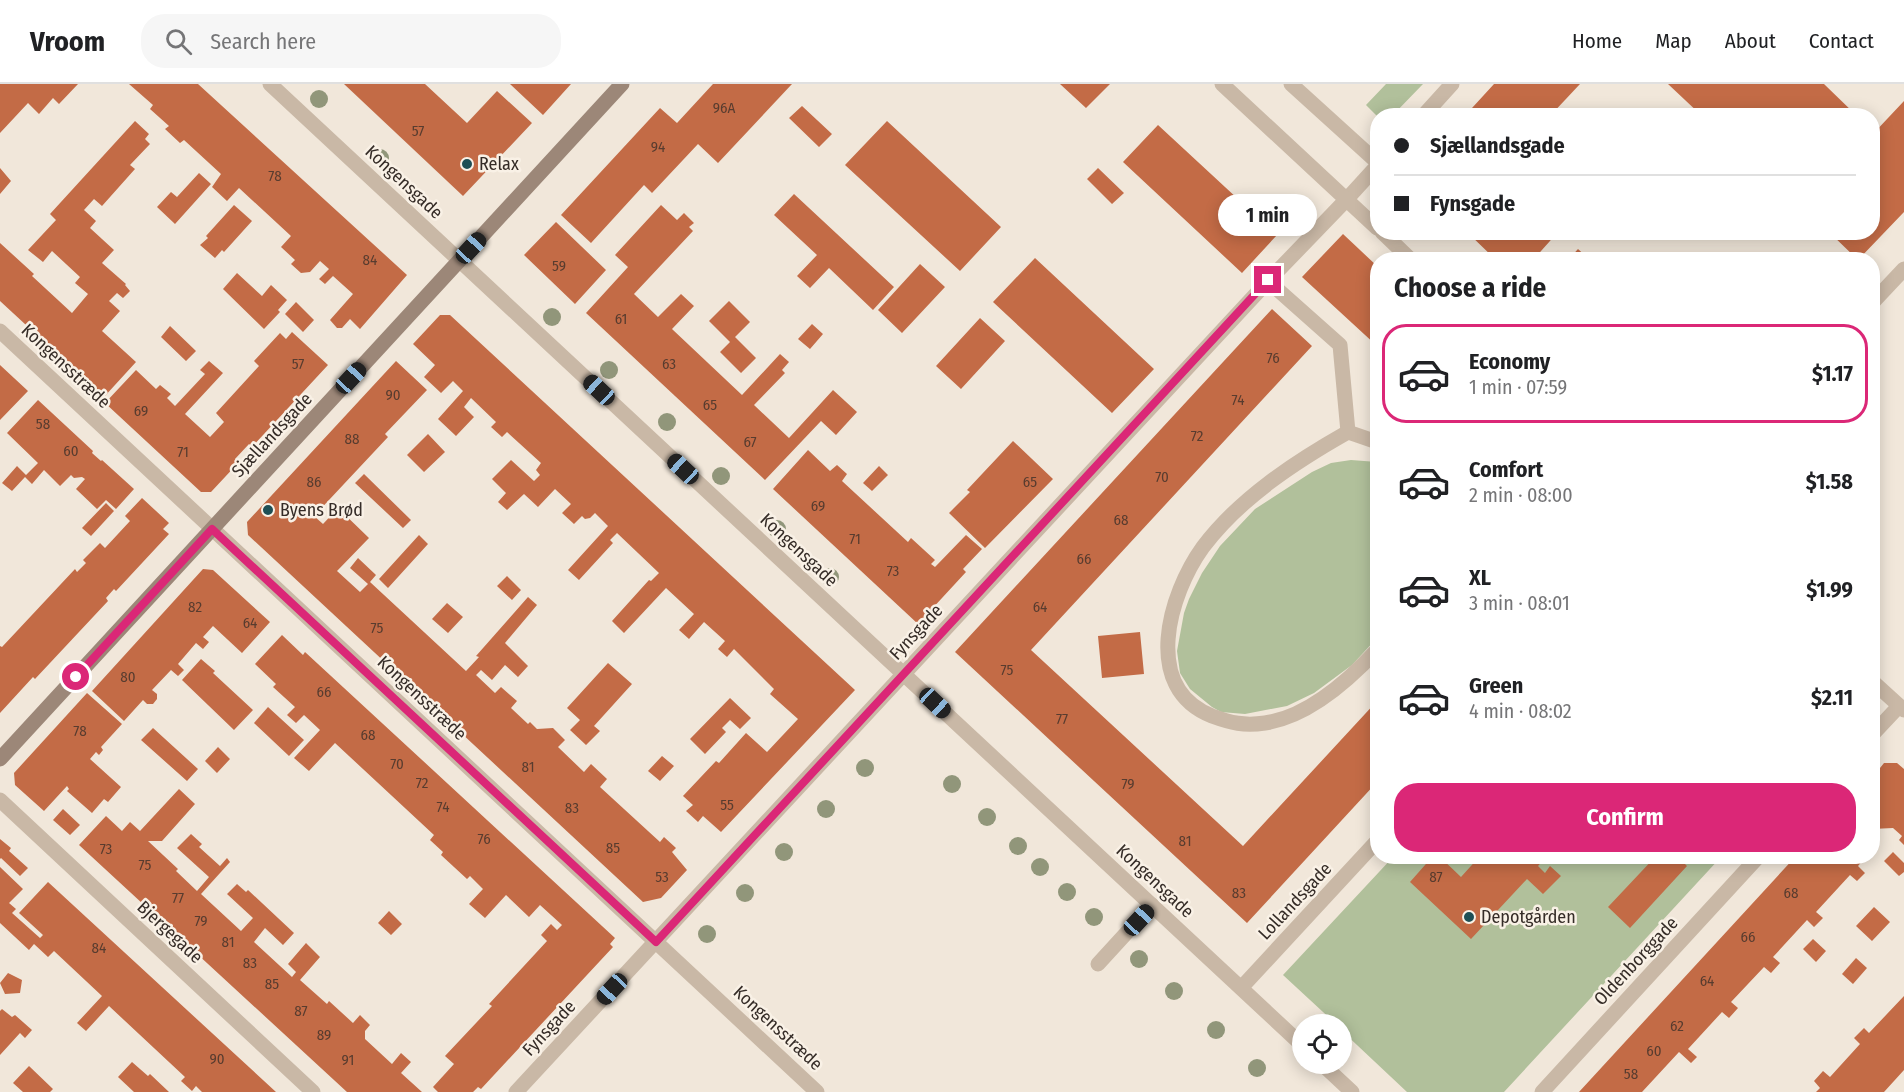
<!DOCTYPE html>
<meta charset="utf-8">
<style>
:root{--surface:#fff;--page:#f6f6f6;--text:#202124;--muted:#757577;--line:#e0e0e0;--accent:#db2777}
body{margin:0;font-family:"Fira Sans Condensed",sans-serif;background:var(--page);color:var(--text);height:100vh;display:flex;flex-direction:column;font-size:22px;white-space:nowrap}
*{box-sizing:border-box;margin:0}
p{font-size:20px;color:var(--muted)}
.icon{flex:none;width:33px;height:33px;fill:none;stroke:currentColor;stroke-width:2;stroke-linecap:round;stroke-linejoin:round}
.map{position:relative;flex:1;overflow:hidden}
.panel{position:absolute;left:1370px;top:168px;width:510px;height:612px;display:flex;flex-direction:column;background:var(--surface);border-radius:24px;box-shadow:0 3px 15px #0003}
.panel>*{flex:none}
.hud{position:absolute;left:1370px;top:24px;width:510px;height:132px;border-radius:24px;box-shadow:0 3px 15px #0003;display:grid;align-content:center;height:132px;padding:0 24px;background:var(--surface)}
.fabs{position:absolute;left:1292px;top:930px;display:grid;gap:12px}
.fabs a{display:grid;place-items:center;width:60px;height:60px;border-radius:50%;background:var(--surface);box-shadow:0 3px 15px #0003;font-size:30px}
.end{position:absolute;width:27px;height:27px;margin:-14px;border:8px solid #db2777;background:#fff;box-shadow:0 0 0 3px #fff}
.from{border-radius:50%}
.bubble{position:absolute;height:42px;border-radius:21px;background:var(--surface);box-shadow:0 3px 15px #0003;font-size:20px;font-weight:700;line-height:42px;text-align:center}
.car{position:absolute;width:18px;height:36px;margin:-18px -9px;border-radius:8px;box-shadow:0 0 4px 2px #0007;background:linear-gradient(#222 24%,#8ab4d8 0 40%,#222 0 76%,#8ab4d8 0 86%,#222 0)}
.hud b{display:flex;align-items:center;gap:21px;height:57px;font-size:22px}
.hud b+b{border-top:2px solid var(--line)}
.hud i{width:15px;height:15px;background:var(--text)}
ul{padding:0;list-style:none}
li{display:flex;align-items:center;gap:18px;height:99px;margin:0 12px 9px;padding:0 12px;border:3px solid transparent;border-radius:24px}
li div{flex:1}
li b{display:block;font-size:22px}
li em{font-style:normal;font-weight:700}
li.current{border-color:var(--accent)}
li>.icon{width:54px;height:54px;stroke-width:1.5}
h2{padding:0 24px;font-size:27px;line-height:72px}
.action{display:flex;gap:12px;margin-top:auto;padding:12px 24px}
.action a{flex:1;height:69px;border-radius:24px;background:var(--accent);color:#fff;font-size:24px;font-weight:700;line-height:69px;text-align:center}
header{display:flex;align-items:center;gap:36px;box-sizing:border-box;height:84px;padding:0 30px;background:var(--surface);border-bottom:2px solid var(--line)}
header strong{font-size:28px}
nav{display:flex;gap:33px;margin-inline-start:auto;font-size:21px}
.search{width:420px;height:54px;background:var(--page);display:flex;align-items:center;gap:15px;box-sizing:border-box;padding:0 21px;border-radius:24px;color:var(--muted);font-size:22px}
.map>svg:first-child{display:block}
.green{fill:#b1c09b}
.building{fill:#c36b46}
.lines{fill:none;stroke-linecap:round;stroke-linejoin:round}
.lane{stroke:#c9b8a6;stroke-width:15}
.street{stroke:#c9b8a6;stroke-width:15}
.secondary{stroke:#9c8778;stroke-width:15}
.tree{fill:#91967a}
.route{stroke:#db2777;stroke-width:8}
.poi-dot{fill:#1e4f55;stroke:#f9f1e6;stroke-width:2}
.labels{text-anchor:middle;stroke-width:5;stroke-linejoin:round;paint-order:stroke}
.number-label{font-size:15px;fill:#583c2f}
.poi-label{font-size:18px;fill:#352c27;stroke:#f9f1e6;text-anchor:start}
.street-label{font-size:18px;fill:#352c27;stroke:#f9f1e6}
</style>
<header>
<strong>Vroom</strong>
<div class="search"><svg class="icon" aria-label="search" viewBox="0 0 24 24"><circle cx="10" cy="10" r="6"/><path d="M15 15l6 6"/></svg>Search here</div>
<nav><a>Home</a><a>Map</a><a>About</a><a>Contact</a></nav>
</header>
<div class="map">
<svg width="1904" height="1008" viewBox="0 0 1904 1008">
<rect width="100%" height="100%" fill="#f1e7da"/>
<path class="green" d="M1386 0H1423L1393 31 1377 32 1366 21Z
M1351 376 1377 378V554L1352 581 1314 609 1287 622 1245 630 1221 628 1212 623 1190 605 1180 589 1177 567 1184 529 1189 515 1202 489 1220 462 1255 425 1312 388 1331 379Z
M1393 773H1721L1504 1008H1407L1341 946V940H1336L1283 891Z"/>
<path class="building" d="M0 0H78L59 20 53 14 39 30 28 19 0 49Z
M129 0H198L407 191 360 245 350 235 342 244H337L330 236 353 210 333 192 325 200 319 195 329 185 320 177 310 188 301 189 291 180 295 176 281 163 291 152 239 104 227 117 212 103 221 90 184 56 180 59 165 45 169 42 150 25 153 21Z
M344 0H425L467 39 497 7 532 39 463 112Z
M510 0H571L543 31Z
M713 0H792L718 79 698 60 652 109 644 101 591 159 561 131 660 24 677 39Z
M1060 0H1110L1086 24Z
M1494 0H1580L1550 32H1479L1472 24Z
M1668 0H1824L1857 32H1702Z
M1904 17V128L1858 176 1829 148H1872V51Z
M802 22 832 50 819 63 789 34Z
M135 37 149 50 145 55 150 60 130 81 135 85 102 122 94 115 84 126 96 137 90 144 114 166 102 179 126 200 125 201 130 207 123 214 117 209 109 217 120 227 102 247 136 278 104 313 0 217V159L34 190 32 192 72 229 88 210 75 199 80 193 52 167 43 178 28 166 56 136 50 130Z
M887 37 1001 143 960 187 845 81Z
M1158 41 1277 151 1242 189 1123 78Z
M0 84 11 97 0 110Z
M1098 84 1124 109 1112 120 1087 95Z
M199 89 211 100 175 140 157 123 171 108 177 113Z
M794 110 894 203 873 226 829 184 810 204 797 192 817 171 774 131Z
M234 121 252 137 224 168 222 166 215 174 200 161 208 154 206 152Z
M661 121 677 136 684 129 694 139 689 143 693 147 634 210 658 233 681 210 694 222 672 245 742 311 780 270 789 278 782 286 785 289 754 321 789 354 833 306 857 328 836 351 821 337 765 396 586 229 628 183 615 171Z
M556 138 606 186 575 220 524 171Z
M1467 148H1558L1533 176H1496Z
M1343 150 1377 182V262L1302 193Z
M1578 165 1590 176H1568Z
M1035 174 1154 285 1112 329 993 218Z
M920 180 945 203 902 249 878 226Z
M237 189 262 212 271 201 287 216 278 226 280 228 264 245 223 205Z
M729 217 750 238 735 253 756 274 741 289 720 268 730 258 709 237Z
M296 218 314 236 303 248 285 230Z
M1272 225 1312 262 1031 566 1243 762 1377 617V698L1247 839 955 568Z
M440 231H450L855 606 721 748 703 732 698 738 686 727 693 721 683 712 716 677 719 679 746 649 767 668 798 635 770 610 774 605 734 565 727 573 718 565 725 557 704 538 689 555 679 546 694 530 666 504 624 549 612 537 649 496 651 497 659 489 617 449 610 456 613 459 579 496 568 486 608 442 595 429 590 434 585 435 582 432 574 440 562 429 571 420 555 405 538 423 524 410 507 426 498 418 506 409 492 395 511 376 534 397 540 391 536 386 541 379 507 348 502 353 491 343 496 338 471 314 464 323 474 333 456 352 438 335 463 307 453 297 441 309 424 293 435 281 413 260Z
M980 234 1005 257 961 305 936 282Z
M812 240 823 250 810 265 798 255Z
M170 242 196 267 186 277 161 253Z
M292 248 328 281 252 363 249 360 235 375 239 378 211 408H201L105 319 136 286 156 305 160 301 171 310 167 314 175 322 205 290 200 286 209 277 223 289 185 330 210 353 224 338 216 329 259 282 254 277 280 249 286 255Z
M396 277 427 306 385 350 388 353 314 432 323 440 338 424 369 454 337 487 360 508 368 500 350 484 358 474 376 491 370 498 466 587 479 573 476 572 528 513 537 521 505 559 528 582 518 593 505 581 492 596 481 586 476 591 495 609 501 603 517 617 511 624 528 640 530 638 537 645 553 644 565 656 558 663 584 688 591 680 607 695 600 703 660 758 664 753 676 764 672 768 687 786 661 814 643 818 248 451 247 438Z
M0 281 28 307 0 336Z
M38 316 93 367 92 369 101 377 102 376 134 405 116 425 106 416 97 425 76 405 85 395 82 393 74 394 71 391 60 402 44 386 32 400 25 393 12 407 2 399 17 382 26 391 38 379 7 349Z
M428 350 445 368 424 388 407 371Z
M1013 357 1053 395 985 464 949 429 970 408 967 406Z
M808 366 830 387 837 381 847 390 842 397 908 458 911 454 935 476 931 480 935 483 966 451 982 465 963 485 966 488 918 540 773 405Z
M879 382 888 391 872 407 863 399Z
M364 390 411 436 403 444 355 399Z
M142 414 169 439 163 445 169 450 116 507 114 505 106 514 108 517 35 595 33 593 0 629V562L2 563 75 485 77 488 86 479 83 476 100 459 105 464 130 437 125 432Z
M106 419 114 427 91 452 82 444Z
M419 451 428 460 388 504 379 495Z
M203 485 213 486 270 538 242 569 213 542 203 553 209 558 203 565 196 559 178 580 184 586 178 592 171 586 152 606 157 610V615L153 620H147L143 616 124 637 92 607Z
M507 492 521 506 512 516 497 502Z
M447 519 463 533 448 549 432 535Z
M1140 548 1144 590 1102 594 1098 552Z
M282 551 303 571 305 568 615 854 610 860 613 863 481 1005 478 1003 473 1008H438L433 1003 454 980 445 972 492 922 489 920 547 857 541 851 551 840 557 846 562 841 540 821 529 833 506 811 485 834 469 820 483 805 470 792 467 795 441 771 443 768 430 756 434 751 335 659 309 687 294 674 320 646 304 631 296 639 287 631 295 623 273 603 276 600 255 580Z
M201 575 215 587 213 589 253 626 234 646 182 596Z
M608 579 632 600 594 642 600 647 586 661 570 646 580 636 567 624Z
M87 609 122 640 101 663 103 666 99 671 96 668 90 675 121 703 108 718 104 715 92 729 67 707 69 705 67 702 44 727 15 701 14 689Z
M730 614 751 634 740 645 730 636 722 644 726 648 705 670 690 655Z
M268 623 304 656 289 672 254 639Z
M153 644 198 685 187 697 141 656Z
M218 663 230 675 217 689 205 677Z
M662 672 674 682 660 697 648 687Z
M1884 679H1897L1904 685V761L1899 756 1902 752 1893 744 1872 745V694Z
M179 705 195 720 162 757H148L178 785 176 787 197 807 209 793 177 764 191 750 202 760 199 763 220 782 227 774 230 778 201 810 241 847 253 834 227 810 237 800 246 808 248 806 294 849 283 861 265 844 254 858 292 893 296 888 288 880 306 859 320 873 300 896 327 920 329 917 353 939 360 931 370 941 365 947V955L392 980 401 969 411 978 401 989 422 1008H347L79 761 106 732 122 747 130 738 140 747Z
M63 725 80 741 70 751 53 736Z
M0 755 11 764 9 767 28 784 20 792 1 774 0 775Z
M1893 768 1904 779V788L1899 792 1884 777Z
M1433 772H1439L1461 793 1480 772H1547L1538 782 1545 789 1550 782 1561 792 1543 810 1527 795 1471 855 1410 798Z
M1656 772H1677L1687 782 1630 844 1608 823Z
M1796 772H1867L1858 782 1865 789 1857 797 1850 791 1816 828 1823 834 1814 843 1807 836 1773 873 1780 879 1771 889 1764 883 1731 918 1738 924 1729 934 1722 928 1688 965 1697 973 1691 979 1679 968 1642 1008H1579Z
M0 783 23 805 9 819 16 825 12 829 40 854 43 851 19 829 48 798 276 1008H202L196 1002 192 1007 181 997 185 993 109 922 86 947 77 939 102 912 54 867 48 873 34 860 29 866 0 839Z
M1874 823 1890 838 1872 857 1856 842Z
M389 827 402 840 391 851 378 839Z
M1813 855 1826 867 1816 878 1803 865Z
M1856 874 1867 884 1853 900 1842 890Z
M8 889 22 896 20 909 5 910 0 899Z
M1904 912V986L1884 1008H1816L1820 1004 1814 997 1823 987 1830 993 1860 960 1854 954 1864 944 1869 949Z
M2 925 12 933 15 931 32 946 25 954 20 949 0 971V927Z
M132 978 148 992 150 990 169 1008H134L118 993Z
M29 982 53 1005 50 1008H23L13 999Z"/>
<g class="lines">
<path class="lane" d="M1291 0 1377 78
M1423 32 1452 0
M1346 116 1377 82
M1268 197 1340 261 1348 348
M1377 358 1348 348C1295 378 1240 414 1203 463 1169 510 1141 604 1212 632 1231 639 1244 642 1265 639 1307 633 1349 596 1377 566
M1098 880 1152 821"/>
<path class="street" d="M270 0 1302 961
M1222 0 1377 144
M1382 148 1411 176
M1872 219 1904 185
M0 247 817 1008
M1872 597 1904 626
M1872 651 1899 622
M0 716 313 1008
M1241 904 1377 757
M1322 980 1352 1008
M516 1008 1268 197 1346 116
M1542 1008 1759 772"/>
<path class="secondary" d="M0 675 622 0"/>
</g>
<g class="tree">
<circle cx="319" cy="15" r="9"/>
<circle cx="380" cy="74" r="9"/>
<circle cx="552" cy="233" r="9"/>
<circle cx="609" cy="286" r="9"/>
<circle cx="667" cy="338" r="9"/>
<circle cx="721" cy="392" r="9"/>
<circle cx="777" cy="445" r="9"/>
<circle cx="830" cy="493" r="9"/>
<circle cx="865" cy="684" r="9"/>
<circle cx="952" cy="700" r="9"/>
<circle cx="826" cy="725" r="9"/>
<circle cx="987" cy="733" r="9"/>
<circle cx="1018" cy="762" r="9"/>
<circle cx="784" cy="768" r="9"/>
<circle cx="1040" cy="783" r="9"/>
<circle cx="1067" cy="808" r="9"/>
<circle cx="745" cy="809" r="9"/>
<circle cx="1094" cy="833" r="9"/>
<circle cx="707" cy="850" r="9"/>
<circle cx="1139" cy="875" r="9"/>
<circle cx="1174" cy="907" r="9"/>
<circle cx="1216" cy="946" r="9"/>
<circle cx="1257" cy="984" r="9"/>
</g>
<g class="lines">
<path class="route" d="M76 593 212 445 656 858 1268 196"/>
</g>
<g class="poi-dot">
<circle cx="467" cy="80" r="6"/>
<circle cx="268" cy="426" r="6"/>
<circle cx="1469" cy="833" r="6"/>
</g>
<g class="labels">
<g class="number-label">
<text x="724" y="29">96A</text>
<text x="418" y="52">57</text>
<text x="658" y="68">94</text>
<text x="275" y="97">78</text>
<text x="370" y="181">84</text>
<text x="559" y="187">59</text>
<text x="621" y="240">61</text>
<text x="1273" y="279">76</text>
<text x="298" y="285">57</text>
<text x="669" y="285">63</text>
<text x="393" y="316">90</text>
<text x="1238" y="321">74</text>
<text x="710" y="326">65</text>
<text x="141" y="332">69</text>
<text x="43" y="345">58</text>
<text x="1197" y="357">72</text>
<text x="352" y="360">88</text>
<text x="750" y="363">67</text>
<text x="71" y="372">60</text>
<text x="183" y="373">71</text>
<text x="1162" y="398">70</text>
<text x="314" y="403">86</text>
<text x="1030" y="403">65</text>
<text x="818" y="427">69</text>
<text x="1121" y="441">68</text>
<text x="855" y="460">71</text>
<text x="1084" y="480">66</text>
<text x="893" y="492">73</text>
<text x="195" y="528">82</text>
<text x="1040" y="528">64</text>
<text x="250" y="544">64</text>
<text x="377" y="549">75</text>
<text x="1007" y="591">75</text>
<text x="128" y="598">80</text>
<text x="324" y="613">66</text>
<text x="1062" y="640">77</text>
<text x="80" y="652">78</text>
<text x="368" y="656">68</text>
<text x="397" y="685">70</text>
<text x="528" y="688">81</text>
<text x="422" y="704">72</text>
<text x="1128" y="705">79</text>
<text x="727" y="726">55</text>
<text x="443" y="728">74</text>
<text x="572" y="729">83</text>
<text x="484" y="760">76</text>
<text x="1185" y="762">81</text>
<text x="613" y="769">85</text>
<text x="106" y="770">73</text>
<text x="145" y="786">75</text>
<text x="662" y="798">53</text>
<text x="1436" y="798">87</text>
<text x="1239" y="814">83</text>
<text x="1791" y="814">68</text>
<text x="178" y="819">77</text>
<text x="201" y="842">79</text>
<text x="1748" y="858">66</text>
<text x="228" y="863">81</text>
<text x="99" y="869">84</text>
<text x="250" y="884">83</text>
<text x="1707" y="902">64</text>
<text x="272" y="905">85</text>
<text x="301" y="932">87</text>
<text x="1677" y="947">62</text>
<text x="324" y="956">89</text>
<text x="1654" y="972">60</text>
<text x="217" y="980">90</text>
<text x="348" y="981">91</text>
<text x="1631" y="995">58</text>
</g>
<g class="poi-label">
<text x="479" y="86">Relax</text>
<text x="280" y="432">Byens Brød</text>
<text x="1481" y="839">Depotgården</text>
</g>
<g class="street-label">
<text transform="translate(404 98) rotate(43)" y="6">Kongensgade</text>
<text transform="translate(66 282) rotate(43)" y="6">Kongensstræde</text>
<text transform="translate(272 351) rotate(-47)" y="6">Sjællandsgade</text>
<text transform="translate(799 466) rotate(43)" y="6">Kongensgade</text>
<text transform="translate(916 548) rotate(-47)" y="6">Fynsgade</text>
<text transform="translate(422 614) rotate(43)" y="6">Kongensstræde</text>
<text transform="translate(1155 797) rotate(43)" y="6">Kongensgade</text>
<text transform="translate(1295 817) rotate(-47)" y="6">Lollandsgade</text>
<text transform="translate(170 848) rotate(43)" y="6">Bjergegade</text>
<text transform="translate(1636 877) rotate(-47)" y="6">Oldenborggade</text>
<text transform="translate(549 944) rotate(-47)" y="6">Fynsgade</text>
<text transform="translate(778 944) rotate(43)" y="6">Kongensstræde</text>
</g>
</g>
</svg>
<div class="fabs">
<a><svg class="icon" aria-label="locate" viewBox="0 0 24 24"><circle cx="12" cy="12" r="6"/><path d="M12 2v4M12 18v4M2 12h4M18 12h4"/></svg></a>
</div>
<i class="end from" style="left:76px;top:593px"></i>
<i class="end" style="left:1268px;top:196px"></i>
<div class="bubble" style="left:1218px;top:110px;width:99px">1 min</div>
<i class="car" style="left:471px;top:164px;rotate:43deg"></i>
<i class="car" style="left:351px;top:294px;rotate:43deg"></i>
<i class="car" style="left:599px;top:306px;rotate:313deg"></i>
<i class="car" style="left:683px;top:385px;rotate:313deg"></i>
<i class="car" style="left:935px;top:619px;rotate:133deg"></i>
<i class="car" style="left:1139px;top:836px;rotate:43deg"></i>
<i class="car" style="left:612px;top:905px;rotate:223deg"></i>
<div class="hud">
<b><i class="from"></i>Sjællandsgade</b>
<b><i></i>Fynsgade</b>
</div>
<section class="panel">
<h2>Choose a ride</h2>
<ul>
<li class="current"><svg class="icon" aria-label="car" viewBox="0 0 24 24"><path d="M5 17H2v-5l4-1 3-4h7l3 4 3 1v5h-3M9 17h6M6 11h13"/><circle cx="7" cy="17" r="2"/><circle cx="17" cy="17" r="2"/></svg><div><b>Economy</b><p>1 min · 07:59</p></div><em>$1.17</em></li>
<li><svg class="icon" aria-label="car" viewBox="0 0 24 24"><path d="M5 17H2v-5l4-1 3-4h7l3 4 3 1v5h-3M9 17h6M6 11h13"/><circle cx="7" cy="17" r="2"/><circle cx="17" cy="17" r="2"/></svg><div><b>Comfort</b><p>2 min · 08:00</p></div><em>$1.58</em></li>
<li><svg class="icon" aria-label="car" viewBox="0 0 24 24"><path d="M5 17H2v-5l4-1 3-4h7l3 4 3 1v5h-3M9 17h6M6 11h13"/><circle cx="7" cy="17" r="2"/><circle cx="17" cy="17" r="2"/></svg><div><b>XL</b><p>3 min · 08:01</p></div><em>$1.99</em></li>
<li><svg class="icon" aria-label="car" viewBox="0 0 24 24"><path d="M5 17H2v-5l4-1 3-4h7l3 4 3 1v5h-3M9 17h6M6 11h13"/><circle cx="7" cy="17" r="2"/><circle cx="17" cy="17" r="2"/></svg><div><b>Green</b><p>4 min · 08:02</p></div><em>$2.11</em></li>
</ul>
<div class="action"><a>Confirm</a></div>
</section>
</div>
